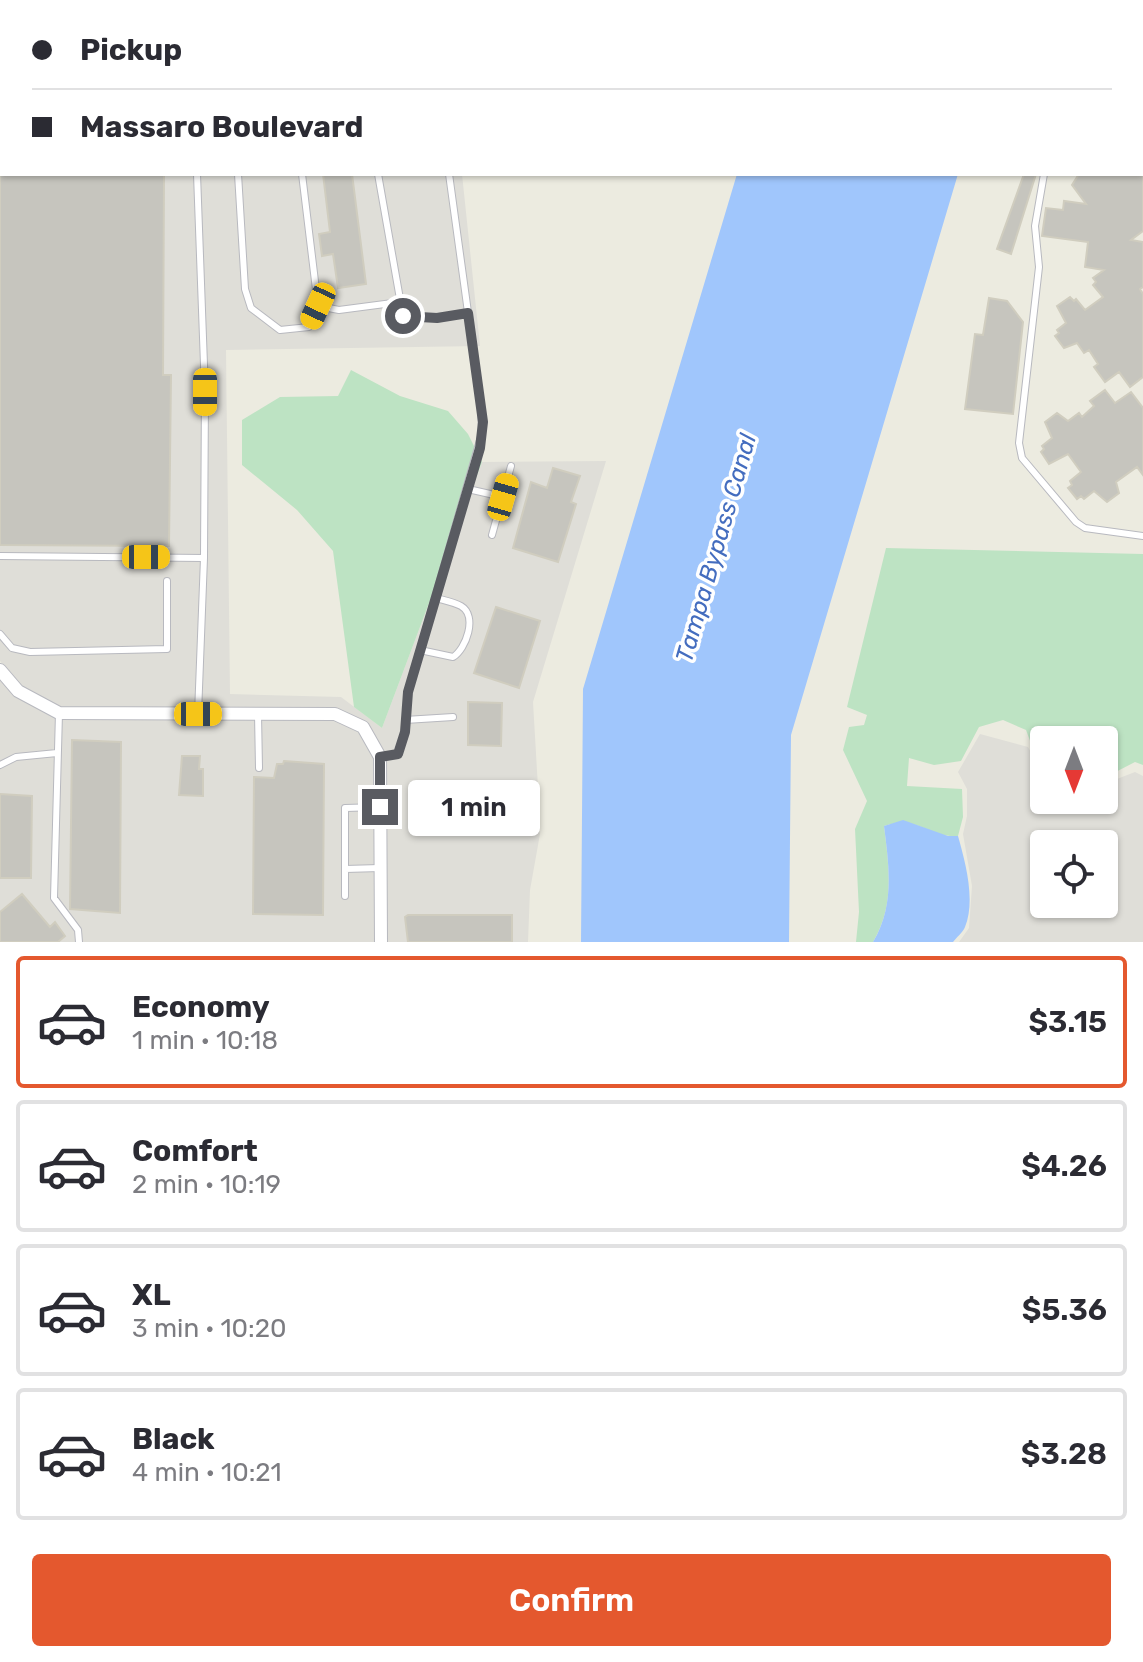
<!DOCTYPE html>
<meta charset="utf-8">
<style>
:root{--surface:#fff;--page:#f2f2f3;--text:#2b2b33;--muted:#7c7c81;--line:#e1e1e2;--accent:#e4582e}
body{margin:0;font-family:Rubik,sans-serif;background:var(--page);color:var(--text);height:100vh;display:flex;flex-direction:column;font-size:30px;white-space:nowrap}
*{box-sizing:border-box;margin:0}
p{font-size:26px;color:var(--muted)}
.icon{flex:none;width:44px;height:44px;fill:none;stroke:currentColor;stroke-width:2;stroke-linecap:round;stroke-linejoin:round}
.map{position:relative;height:942px;overflow:hidden}
.side{display:flex;flex-direction:column;background:var(--surface);flex:1}
.side>*{flex:none}
.banner{position:absolute;left:0px;top:0px;width:1144px;height:176px;box-shadow:0 2px 6px #0004;display:grid;align-content:center;height:176px;padding:0 32px;background:var(--surface)}
.needle{width:52px;rotate:180deg}
.fabs{position:absolute;left:1030px;top:726px;display:grid;gap:16px}
.fabs a{display:grid;place-items:center;width:88px;height:88px;border-radius:8px;background:var(--surface);box-shadow:0 2px 6px #0004;font-size:40px}
.end{position:absolute;width:36px;height:36px;margin:-18px;border:10px solid #595b61;background:#fff;box-shadow:0 0 0 4px #fff}
.from{border-radius:50%}
.bubble{position:absolute;height:56px;border-radius:8px;background:var(--surface);box-shadow:0 2px 6px #0004;font-size:26px;font-weight:600;line-height:56px;text-align:center}
.car{position:absolute;width:24px;height:48px;margin:-24px -12px;border-radius:10px;box-shadow:0 0 6px 2px #0007;background:linear-gradient(#f5c518 24%,#345 0 40%,#f5c518 0 76%,#345 0 86%,#f5c518 0)}
.banner b{display:flex;align-items:center;gap:28px;height:76px;font-size:30px}
.banner b+b{border-top:2px solid var(--line)}
.banner i{width:20px;height:20px;background:var(--text)}
ul{padding:14px 0 0;list-style:none}
li{display:flex;align-items:center;gap:24px;height:132px;margin:0 16px 12px;padding:0 16px;border:4px solid var(--line);border-radius:8px}
li div{flex:1}
li b{display:block;font-size:30px}
li em{font-style:normal;font-weight:600}
li.on{border-color:var(--accent)}
li>.icon{width:72px;height:72px;stroke-width:1.5}
.button{display:flex;gap:16px;margin-top:auto;padding:16px 32px}
.button a{flex:1;height:92px;border-radius:8px;background:var(--accent);color:#fff;font-size:32px;font-weight:600;line-height:92px;text-align:center}
.map>svg:first-child{display:block}
.industrial{fill:#dfded8;fill-rule:evenodd}
.green{fill:#bde3c3}
.water{fill:#a0c6fc}
.building{fill:#c6c5be;stroke:#d0cdbf;stroke-width:2}
.lines{fill:none;stroke-linecap:round;stroke-linejoin:round}
.service-casing{stroke:#b8b9bf;stroke-width:8}
.minor-casing{stroke:#b8b9bf;stroke-width:14}
.service{stroke:#fff;stroke-width:6}
.minor{stroke:#fff;stroke-width:12}
.route{stroke:#595b61;stroke-width:10}
.labels{text-anchor:middle;stroke-width:7;stroke-linejoin:round;paint-order:stroke}
.water-label{font-size:24px;font-style:italic;fill:#446dbf;stroke:#fff}
</style>
<div class="map">
<svg width="1143" height="942" viewBox="0 0 1143 942">
<rect width="100%" height="100%" fill="#ecebe0"/>
<path class="industrial" d="M0 0H468L2 2V174H462L480 346 226 350 230 694 341 697 382 728 482 462 606 461 533 702 539 805 534 806 540 834 530 890 528 942H386L385 757 365 721 198 708 60 707 21 686 0 661Z
M0 678 14 695 99 719 334 720 359 732 374 758 376 942H0Z
M980 734 1028 747 1034 758 1044 764V800H1104V784L1135 772 1143 776V942H959L969 928 972 886 963 834 967 816V789L958 772ZM1104 844V904H1044V844Z"/>
<path class="green" d="M351 370 400 396 448 411 468 434 482 462 382 728 354 707 333 551 297 510 242 465V420L280 397 338 396Z
M886 548 1143 554V765L1135 762 1104 778V740H1044V758L1035 754 1026 730 1003 720 979 727 961 761 934 765 909 758 907 786 962 789 963 817 958 836C928 838 920 815 884 826 889 867 895 905 873 942H856L859 912 855 829 867 801 843 750 849 727 864 725 867 715 847 707Z"/>
<path class="water" d="M737 174H958L791 735 789 942H581L583 689Z
M903 820 948 836H958C965 861 976 900 965 927 963 932 956 938 953 942H873C895 905 889 866 884 826Z"/>
<path class="building" d="M0 174H164L163 375H171L169 546 0 545Z
M323 174H352L366 284 338 288 333 254 322 256 319 234 330 232Z
M1024 174H1036L1011 254 997 249Z
M1079 174H1143V231L1131 240 1143 242V287L1140 289 1143 294V377L1130 387 1119 372 1105 382 1094 367 1098 364 1089 350 1084 353 1077 343 1064 348 1055 336 1059 333 1057 330 1066 323 1057 306 1070 297 1074 301 1076 299 1085 310 1103 297 1093 285 1096 282 1093 278 1104 270 1085 267 1088 242 1042 236 1046 208 1063 210 1064 201 1086 204 1072 185Z
M989 298 1007 301 1023 322 1013 414 965 409 975 334 983 335Z
M1105 390 1115 403 1131 392 1143 408V475L1137 467 1116 482 1119 493 1107 502 1094 491 1084 499 1081 496 1077 499 1068 488 1072 485 1070 481 1081 472 1068 454 1049 464 1041 452 1044 449 1042 446 1052 438 1045 422 1057 413 1068 421 1079 413 1082 417 1094 406 1090 401Z
M553 468 580 476 571 502 576 504 558 562 513 548 531 482 547 488Z
M496 607 540 621 519 688 474 673Z
M468 702 502 703 501 746 468 745Z
M72 740 121 742 120 913 70 909Z
M182 756H200L199 769H203V796L179 795Z
M284 761 324 764 323 915 253 914 254 777 274 778 277 764H283Z
M0 794 32 796 31 878H0Z
M22 894 50 927 55 922 65 936 58 942H0V912Z
M408 915H512V942H408L405 917Z"/>
<g class="lines">
<defs>
<path id="service" d="M461 2 462 0
M1099 2 1101 0
M0 35H2
M197 174 205 392 204 558 198 714
M238 174 245 289 251 308 280 330 309 327 318 306 302 174
M378 174 403 316 437 318 468 313
M1044 174 1035 226 1039 267 1019 443 1022 458 1076 522 1085 528 1143 536
M318 306 339 310 400 302
M468 489 503 497
M492 535 511 466
M0 556 204 558
M0 634 12 648 30 652 167 649V581
M420 650 453 657C466 649 478 616 461 606 454 602 443 600 436 598
M59 713 54 898 78 930 79 942
M258 714 259 768
M405 720 453 717
M380 757 398 754 405 732 408 692 482 433 481 407 449 174
M0 765 16 757 57 753
M380 807 345 808V869L380 868
M345 869V896"/>
<path id="minor" d="M0 670 18 691 59 713 335 714 363 727 380 757 381 942"/>
</defs>
<use href="#service" class="service-casing"/>
<use href="#minor" class="minor-casing"/>
<use href="#service" class="service"/>
<use href="#minor" class="minor"/>
</g>
<g class="lines">
<path class="route" d="M380 807V757L398 754 405 732 408 692 480 448 483 422 468 313 437 318 403 316"/>
</g>
<g class="labels">
<g class="water-label">
<text transform="translate(716 548) rotate(-74)" y="8">Tampa Bypass Canal</text>
</g>
</g>
</svg>
<div class="fabs">
<a><svg class="needle" viewBox="-14 -14 28 28"><path d="M0-13l5 13h-10z" fill="#e53935"/><path d="M0 13l5-13h-10z" fill="#7c7c81"/></svg></a>
<a><svg class="icon" aria-label="locate" viewBox="0 0 24 24"><circle cx="12" cy="12" r="6"/><path d="M12 2v4M12 18v4M2 12h4M18 12h4"/></svg></a>
</div>
<i class="end from" style="left:403px;top:316px"></i>
<i class="end" style="left:380px;top:807px"></i>
<div class="bubble" style="left:408px;top:780px;width:132px">1 min</div>
<i class="car" style="left:318px;top:306px;rotate:205deg"></i>
<i class="car" style="left:205px;top:392px;rotate:180deg"></i>
<i class="car" style="left:503px;top:497px;rotate:16deg"></i>
<i class="car" style="left:146px;top:557px;rotate:90deg"></i>
<i class="car" style="left:198px;top:714px;rotate:90deg"></i>
<div class="banner">
<b><i class="from"></i>Pickup</b>
<b><i></i>Massaro Boulevard</b>
</div>
</div>
<section class="side">
<ul>
<li class="on"><svg class="icon" aria-label="car" viewBox="0 0 24 24"><path d="M5 17H2v-5l4-1 3-4h7l3 4 3 1v5h-3M9 17h6M6 11h13"/><circle cx="7" cy="17" r="2"/><circle cx="17" cy="17" r="2"/></svg><div><b>Economy</b><p>1 min · 10:18</p></div><em>$3.15</em></li>
<li><svg class="icon" aria-label="car" viewBox="0 0 24 24"><path d="M5 17H2v-5l4-1 3-4h7l3 4 3 1v5h-3M9 17h6M6 11h13"/><circle cx="7" cy="17" r="2"/><circle cx="17" cy="17" r="2"/></svg><div><b>Comfort</b><p>2 min · 10:19</p></div><em>$4.26</em></li>
<li><svg class="icon" aria-label="car" viewBox="0 0 24 24"><path d="M5 17H2v-5l4-1 3-4h7l3 4 3 1v5h-3M9 17h6M6 11h13"/><circle cx="7" cy="17" r="2"/><circle cx="17" cy="17" r="2"/></svg><div><b>XL</b><p>3 min · 10:20</p></div><em>$5.36</em></li>
<li><svg class="icon" aria-label="car" viewBox="0 0 24 24"><path d="M5 17H2v-5l4-1 3-4h7l3 4 3 1v5h-3M9 17h6M6 11h13"/><circle cx="7" cy="17" r="2"/><circle cx="17" cy="17" r="2"/></svg><div><b>Black</b><p>4 min · 10:21</p></div><em>$3.28</em></li>
</ul>
<div class="button"><a>Confirm</a></div>
</section>
